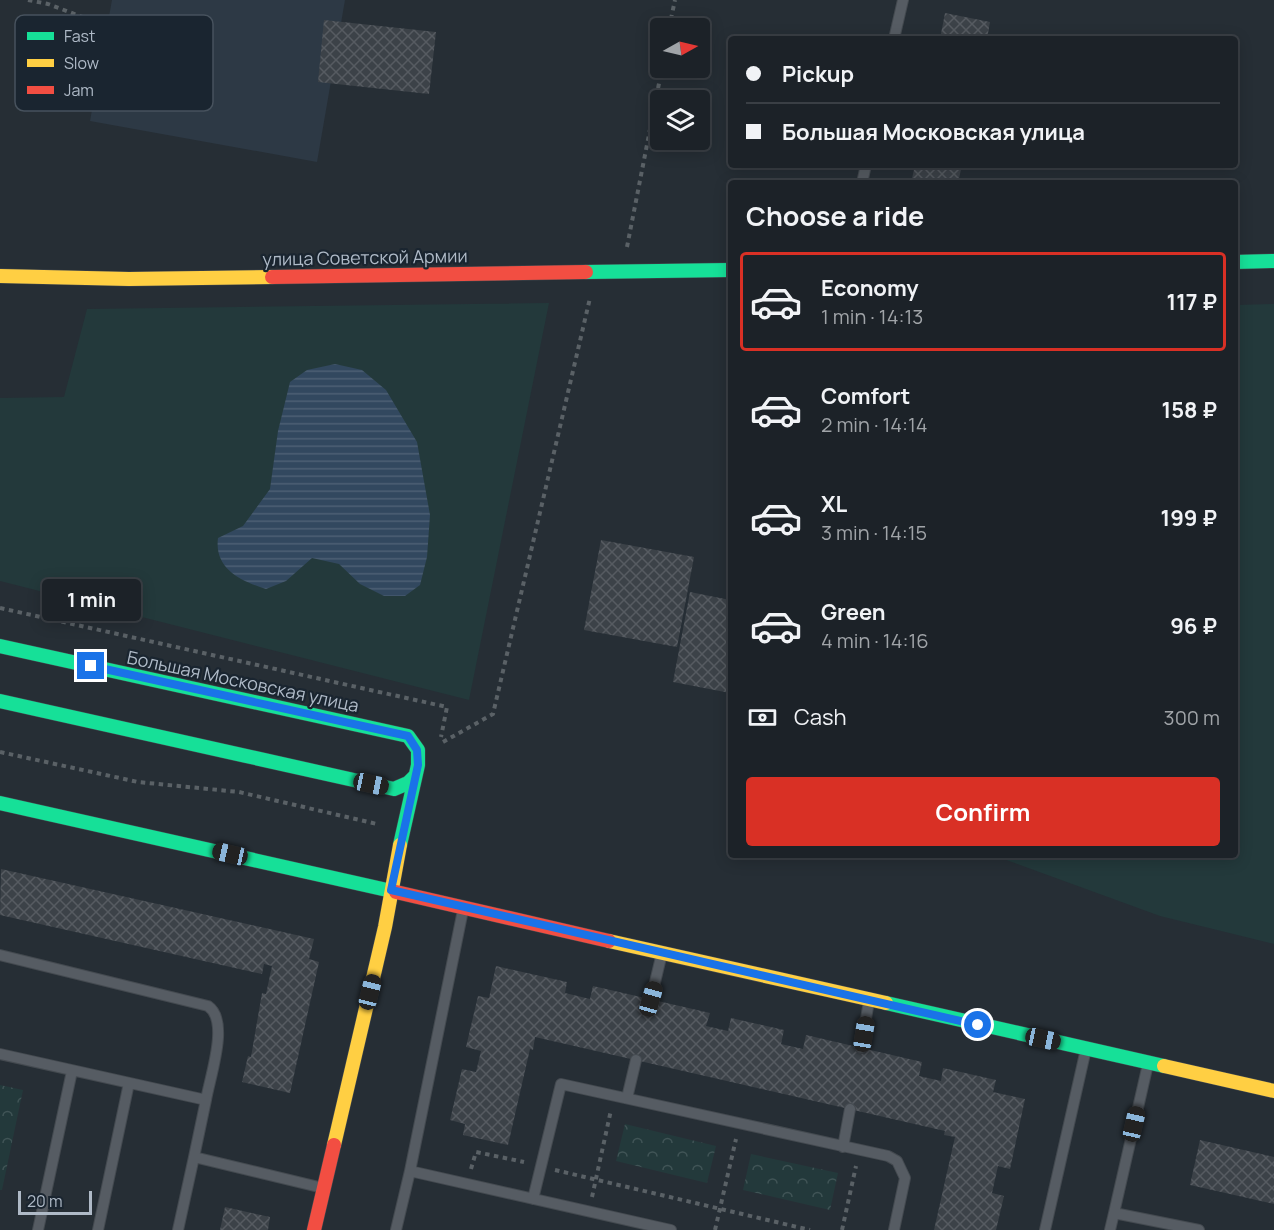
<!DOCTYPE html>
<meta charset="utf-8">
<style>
:root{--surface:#1c2228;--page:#252a30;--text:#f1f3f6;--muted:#a0a4a8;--line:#3a3f45;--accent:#d93025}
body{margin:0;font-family:Manrope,sans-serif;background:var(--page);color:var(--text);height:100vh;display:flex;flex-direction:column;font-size:22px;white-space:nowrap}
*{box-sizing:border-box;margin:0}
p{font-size:20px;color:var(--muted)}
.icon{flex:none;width:33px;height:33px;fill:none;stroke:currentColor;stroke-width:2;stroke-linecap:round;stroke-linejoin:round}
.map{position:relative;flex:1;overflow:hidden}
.side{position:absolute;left:728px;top:180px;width:510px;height:678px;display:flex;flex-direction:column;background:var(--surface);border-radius:6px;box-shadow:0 3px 15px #0003,0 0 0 2px var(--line)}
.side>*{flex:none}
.hud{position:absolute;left:728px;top:36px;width:510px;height:132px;border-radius:6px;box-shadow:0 3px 15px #0003,0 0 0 2px var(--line);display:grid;align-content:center;height:132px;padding:0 18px;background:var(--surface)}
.needle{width:39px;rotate:82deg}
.controls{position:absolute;left:650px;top:18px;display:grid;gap:12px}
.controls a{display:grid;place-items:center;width:60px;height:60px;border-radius:6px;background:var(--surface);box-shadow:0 3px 15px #0003,0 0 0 2px var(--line);font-size:30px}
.scale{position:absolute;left:18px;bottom:15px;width:74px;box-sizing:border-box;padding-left:6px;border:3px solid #afbac7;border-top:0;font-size:16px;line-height:21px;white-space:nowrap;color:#afbac7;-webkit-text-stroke:4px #1a2530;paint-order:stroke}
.end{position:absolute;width:27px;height:27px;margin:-14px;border:8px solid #1a73e8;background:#fff;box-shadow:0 0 0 3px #fff}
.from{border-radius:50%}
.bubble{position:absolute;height:42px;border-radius:6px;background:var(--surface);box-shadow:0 3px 15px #0003,0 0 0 2px var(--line);font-size:20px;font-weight:700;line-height:42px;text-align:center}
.car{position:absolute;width:18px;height:36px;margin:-18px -9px;border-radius:8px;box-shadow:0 0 4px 2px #0007;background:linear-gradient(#222 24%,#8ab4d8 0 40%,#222 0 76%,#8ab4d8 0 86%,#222 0)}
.hud b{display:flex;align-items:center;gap:21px;height:57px;font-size:22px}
.hud b+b{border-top:2px solid var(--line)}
.hud i{width:15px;height:15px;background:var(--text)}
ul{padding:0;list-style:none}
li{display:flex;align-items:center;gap:18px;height:99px;margin:0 12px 9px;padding:0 6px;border:3px solid transparent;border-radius:6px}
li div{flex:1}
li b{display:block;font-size:22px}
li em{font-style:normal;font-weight:700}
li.selected{border-color:var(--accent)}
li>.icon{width:54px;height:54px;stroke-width:1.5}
h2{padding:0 18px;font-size:27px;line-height:72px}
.pay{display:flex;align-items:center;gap:15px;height:66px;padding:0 18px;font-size:22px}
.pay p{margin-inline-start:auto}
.action{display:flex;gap:12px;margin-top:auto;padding:12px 18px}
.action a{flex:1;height:69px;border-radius:6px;background:var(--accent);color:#fff;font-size:24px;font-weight:700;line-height:69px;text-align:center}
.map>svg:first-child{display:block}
.airport{fill:#2d3945}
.grass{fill:#23393b}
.park{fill:url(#park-crowns)}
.water{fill:url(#water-rules)}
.building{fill:url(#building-cross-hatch)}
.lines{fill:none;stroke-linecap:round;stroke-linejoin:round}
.lane-casing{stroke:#444a50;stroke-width:12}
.fast-casing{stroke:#444a50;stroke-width:15}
.slow-casing{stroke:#444a50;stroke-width:15}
.jam-casing{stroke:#444a50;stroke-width:15}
.path{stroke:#5a6166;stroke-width:4;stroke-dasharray:4.5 4.5;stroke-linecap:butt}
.lane{stroke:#565c63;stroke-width:10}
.fast{stroke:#16e098;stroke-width:14}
.slow{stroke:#ffcf43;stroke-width:14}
.jam{stroke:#f24e42;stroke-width:14}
.route{stroke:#1a73e8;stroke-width:8}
.labels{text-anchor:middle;stroke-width:4.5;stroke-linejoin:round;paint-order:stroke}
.street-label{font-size:18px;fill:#afbac7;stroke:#1a2530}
.key{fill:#1a2530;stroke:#47525d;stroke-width:1.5}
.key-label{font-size:16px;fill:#afbac7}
</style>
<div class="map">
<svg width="1274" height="1230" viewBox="0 0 1274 1230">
<defs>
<pattern id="park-crowns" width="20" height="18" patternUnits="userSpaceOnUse" patternTransform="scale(1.5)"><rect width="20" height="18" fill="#23393b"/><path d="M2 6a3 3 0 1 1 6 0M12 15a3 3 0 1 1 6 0" fill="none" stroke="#405456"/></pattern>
<pattern id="water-rules" width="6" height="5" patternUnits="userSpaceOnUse" patternTransform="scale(1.5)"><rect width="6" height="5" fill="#32485f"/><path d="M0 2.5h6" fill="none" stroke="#4d6074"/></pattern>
<pattern id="building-cross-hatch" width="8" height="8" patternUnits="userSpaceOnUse" patternTransform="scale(1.5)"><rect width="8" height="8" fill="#3c4248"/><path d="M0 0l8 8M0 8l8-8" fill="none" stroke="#565b61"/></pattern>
</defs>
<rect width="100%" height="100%" fill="#262e35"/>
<path class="airport" d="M112 0H345L317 162 90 121Z"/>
<path class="grass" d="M549 303 469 700 0 581V398L64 397 87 309Z
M1274 304V944L1160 916 993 855H1234L1235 305Z"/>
<path class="park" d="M0 1085 23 1090 2 1190H0Z
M625 1124 716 1146 707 1183 616 1161Z
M751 1154 838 1173 830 1210 743 1190Z"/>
<path class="water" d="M335 364 362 370 386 390 417 442 430 515 427 557 420 585 405 596H384L360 584 339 564 312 558 286 581 266 589C241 581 214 569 218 538L243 526 270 489 278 431 290 382 307 370Z"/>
<path class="building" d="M945 13 990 22 987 39H940Z
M324 20 436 32 429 94 318 82Z
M915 165H962L958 183H911Z
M601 540 694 557 677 647 584 630Z
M690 592 730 600V693L673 682Z
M1 869 314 939 309 959 319 962 290 1093 242 1082 248 1056 251 1057 262 993 266 994 272 966 264 964 262 974 0 915Z
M496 966 567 982 565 993 590 999 593 986 710 1013 706 1026 728 1031 731 1018 784 1030 781 1044 803 1049 806 1035 922 1062 919 1076 941 1081 943 1068 996 1080 993 1092 1025 1099 1010 1169 998 1166 992 1193 1004 1196 996 1230H934L955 1137 944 1135 945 1131 535 1037 533 1050 530 1049 508 1145 463 1135 465 1124 450 1120 462 1069 476 1072 481 1051 466 1047 478 996 489 998Z
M1200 1140 1274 1157V1204L1190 1185Z
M225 1207 270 1217 268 1230H220Z"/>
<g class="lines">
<defs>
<path id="lane" d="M894 39 903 0
M862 183 866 165
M0 955 208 1006C230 1021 210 1076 206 1100
M651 999 662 953
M861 1048 869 1001
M0 1054 206 1100 194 1157 323 1188
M1148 1064 1114 1213 1199 1230
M627 1098 636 1060
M843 1147 850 1109
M410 1171 463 910
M533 1199 561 1084 888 1156 897 1161 905 1178 894 1230
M38 1230 72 1071
M98 1230 129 1083
M178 1230 194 1157
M396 1230 410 1171 671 1230
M1045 1230 1086 1049
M1110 1230 1114 1213"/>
<path id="fast" d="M1234 262 1274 261
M586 272 730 270
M0 646 408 736 418 750V765L400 845
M0 701 394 789 408 783 415 776
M0 803 396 892
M886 1003 1164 1066"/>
<path id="slow" d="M0 276 129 279 272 277
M609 941 886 1003
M1164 1066 1274 1091
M334 1145 385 927 400 845"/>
<path id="jam" d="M272 277 586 272
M396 892 609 941
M314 1230 334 1145"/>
</defs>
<use href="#lane" class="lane-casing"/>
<use href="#fast" class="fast-casing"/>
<use href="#slow" class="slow-casing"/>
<use href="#jam" class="jam-casing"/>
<path class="path" d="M28 0 48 4 125 33 200 51
M669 28 675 0
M627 247 662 68
M0 608 447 707 441 737
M443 742 493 714 590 298
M0 752 138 782 239 792 377 824
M471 1169 476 1152 524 1162
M555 1170 810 1230
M592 1197 611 1110
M715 1230 736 1139
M842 1230 856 1166"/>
<use href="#lane" class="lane"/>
<use href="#fast" class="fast"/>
<use href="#slow" class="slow"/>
<use href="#jam" class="jam"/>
</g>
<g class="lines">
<path class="route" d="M91 666 408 736 417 750 418 765 391 890 978 1025"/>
</g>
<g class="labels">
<g class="street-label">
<text transform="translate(365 258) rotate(-1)" y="6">улица Советской Армии</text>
<text transform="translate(243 682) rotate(12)" y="6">Большая Московская улица</text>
</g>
</g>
<rect x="15" y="15" width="198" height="96" rx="9" class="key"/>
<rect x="27" y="32" width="27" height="8" fill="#16e098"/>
<rect x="27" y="59" width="27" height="8" fill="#ffcf43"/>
<rect x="27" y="86" width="27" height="8" fill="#f24e42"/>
<g class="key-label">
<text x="64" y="42">Fast</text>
<text x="64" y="69">Slow</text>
<text x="64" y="96">Jam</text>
</g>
</svg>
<div class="controls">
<a><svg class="needle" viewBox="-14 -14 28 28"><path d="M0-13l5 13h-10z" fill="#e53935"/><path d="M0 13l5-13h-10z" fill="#a0a4a8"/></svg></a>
<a><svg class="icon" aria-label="layers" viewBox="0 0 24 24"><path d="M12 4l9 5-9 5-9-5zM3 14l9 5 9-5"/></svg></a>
</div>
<div class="scale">20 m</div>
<i class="end from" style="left:978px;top:1025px"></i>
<i class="end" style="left:91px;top:666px"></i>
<div class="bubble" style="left:42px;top:579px;width:99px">1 min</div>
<i class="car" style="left:371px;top:784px;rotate:102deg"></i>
<i class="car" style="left:230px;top:854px;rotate:283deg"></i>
<i class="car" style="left:370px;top:992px;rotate:14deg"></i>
<i class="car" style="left:651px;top:999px;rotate:16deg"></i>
<i class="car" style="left:864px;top:1034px;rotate:9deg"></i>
<i class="car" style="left:1043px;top:1039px;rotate:102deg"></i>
<i class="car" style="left:1134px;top:1124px;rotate:13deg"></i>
<div class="hud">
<b><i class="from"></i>Pickup</b>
<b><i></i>Большая Московская улица</b>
</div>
<section class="side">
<h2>Choose a ride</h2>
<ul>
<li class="selected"><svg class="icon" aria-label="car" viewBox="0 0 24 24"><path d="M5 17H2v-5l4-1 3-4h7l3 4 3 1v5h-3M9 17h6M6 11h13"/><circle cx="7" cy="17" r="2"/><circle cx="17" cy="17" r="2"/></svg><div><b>Economy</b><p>1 min · 14:13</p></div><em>117 ₽</em></li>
<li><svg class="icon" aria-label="car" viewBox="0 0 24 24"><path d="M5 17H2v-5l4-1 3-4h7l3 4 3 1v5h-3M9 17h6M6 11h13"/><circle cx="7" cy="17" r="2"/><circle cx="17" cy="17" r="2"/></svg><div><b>Comfort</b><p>2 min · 14:14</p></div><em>158 ₽</em></li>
<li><svg class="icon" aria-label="car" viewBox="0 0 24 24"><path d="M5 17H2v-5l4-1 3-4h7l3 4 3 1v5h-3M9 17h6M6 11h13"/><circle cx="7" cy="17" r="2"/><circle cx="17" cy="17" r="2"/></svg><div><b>XL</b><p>3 min · 14:15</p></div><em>199 ₽</em></li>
<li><svg class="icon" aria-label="car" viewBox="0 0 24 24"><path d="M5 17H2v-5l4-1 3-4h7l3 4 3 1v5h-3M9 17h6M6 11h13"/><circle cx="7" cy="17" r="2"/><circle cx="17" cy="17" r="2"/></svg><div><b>Green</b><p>4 min · 14:16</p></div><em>96 ₽</em></li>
</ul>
<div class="pay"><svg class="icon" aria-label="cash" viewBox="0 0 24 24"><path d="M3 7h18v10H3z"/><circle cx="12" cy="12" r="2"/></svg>Cash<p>300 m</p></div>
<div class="action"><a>Confirm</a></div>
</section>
</div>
